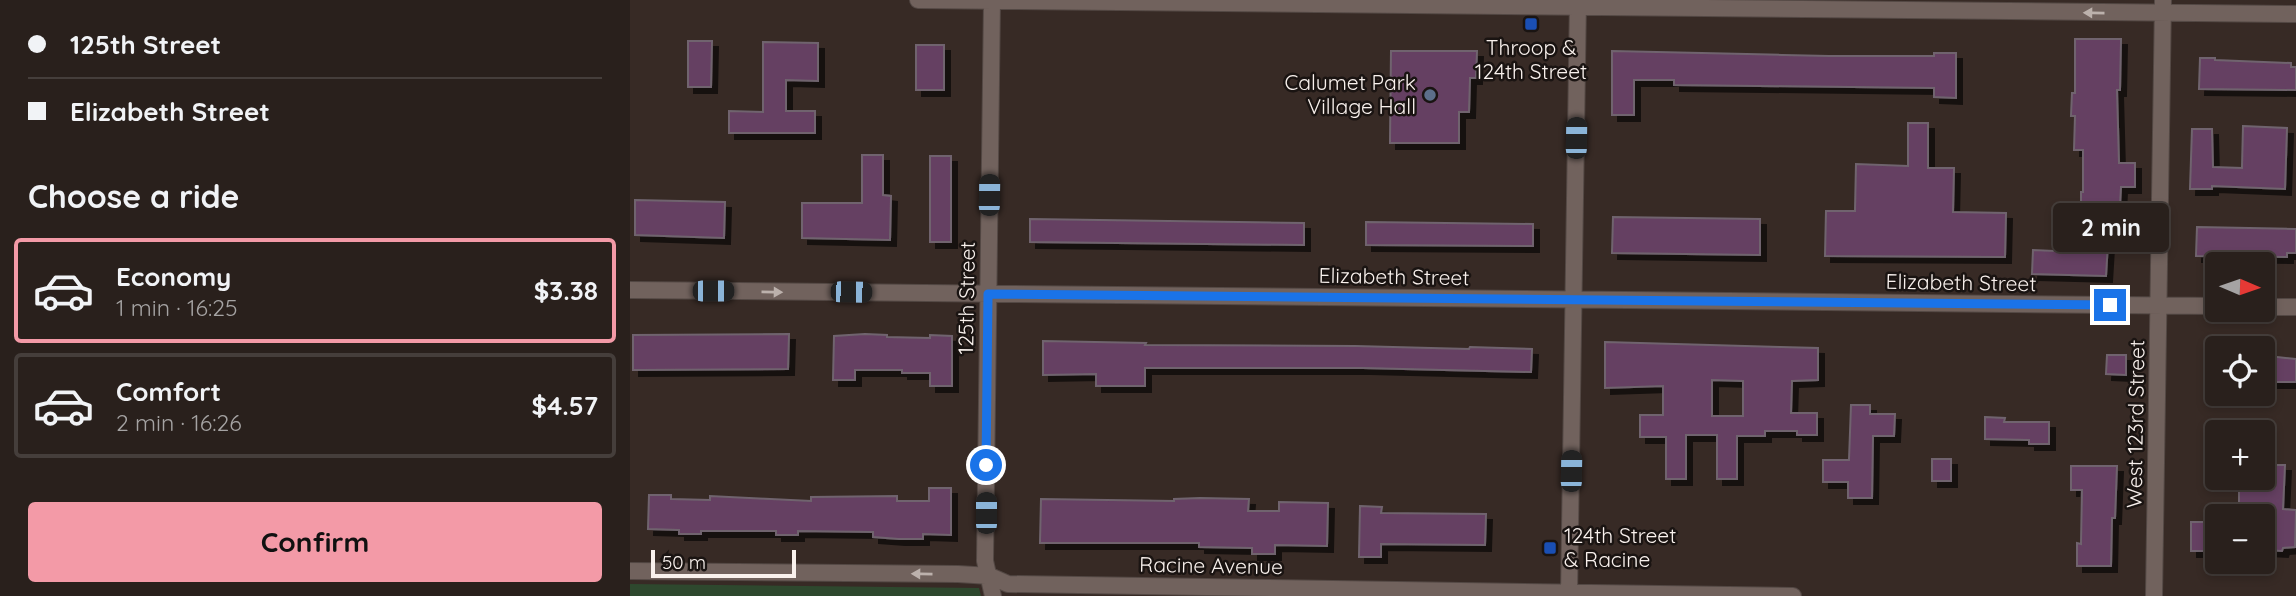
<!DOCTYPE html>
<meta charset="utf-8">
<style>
:root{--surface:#29201c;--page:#312825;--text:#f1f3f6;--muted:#a5a3a3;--line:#453e3b;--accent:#f39aa7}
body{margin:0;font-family:Quicksand,sans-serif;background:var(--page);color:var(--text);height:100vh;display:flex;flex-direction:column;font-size:26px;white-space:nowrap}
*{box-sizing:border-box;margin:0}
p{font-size:23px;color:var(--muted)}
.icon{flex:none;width:38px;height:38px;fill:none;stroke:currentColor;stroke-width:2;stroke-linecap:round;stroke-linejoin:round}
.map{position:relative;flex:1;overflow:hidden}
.sheet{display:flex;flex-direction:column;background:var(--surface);width:630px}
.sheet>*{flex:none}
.banner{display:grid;align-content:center;height:154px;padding:0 28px;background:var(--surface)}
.needle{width:46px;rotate:92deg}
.buttons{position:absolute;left:1575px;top:252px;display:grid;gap:14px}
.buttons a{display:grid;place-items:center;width:70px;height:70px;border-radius:7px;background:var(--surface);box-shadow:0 4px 10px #0003,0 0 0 2px var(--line);font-size:35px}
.scale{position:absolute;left:21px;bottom:18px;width:145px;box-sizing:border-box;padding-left:7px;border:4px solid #f9f1ed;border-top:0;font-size:19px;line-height:24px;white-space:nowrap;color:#f9f1ed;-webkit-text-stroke:5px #1a1412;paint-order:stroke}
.end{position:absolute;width:32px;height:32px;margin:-16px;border:9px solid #1a73e8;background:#fff;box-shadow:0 0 0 4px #fff}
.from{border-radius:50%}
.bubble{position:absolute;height:49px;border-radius:7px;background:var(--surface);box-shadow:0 4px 10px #0003,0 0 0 2px var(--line);font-size:23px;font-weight:700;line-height:49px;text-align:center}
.car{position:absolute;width:21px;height:42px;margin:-21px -10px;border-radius:9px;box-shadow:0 0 5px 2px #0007;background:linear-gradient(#222 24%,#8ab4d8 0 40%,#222 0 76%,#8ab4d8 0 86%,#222 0)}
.banner b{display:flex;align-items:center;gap:24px;height:66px;font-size:26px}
.banner b+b{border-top:2px solid var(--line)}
.banner i{width:18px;height:18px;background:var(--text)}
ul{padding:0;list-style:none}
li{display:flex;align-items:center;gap:21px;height:105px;margin:0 14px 10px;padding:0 14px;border:4px solid var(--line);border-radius:7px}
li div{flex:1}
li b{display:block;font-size:26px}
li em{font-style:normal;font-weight:700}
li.on{border-color:var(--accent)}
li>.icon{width:63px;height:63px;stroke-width:1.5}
h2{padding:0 28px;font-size:32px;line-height:84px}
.button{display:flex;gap:14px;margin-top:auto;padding:14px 28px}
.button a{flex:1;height:80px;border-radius:7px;background:var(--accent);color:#111;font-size:28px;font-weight:700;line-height:80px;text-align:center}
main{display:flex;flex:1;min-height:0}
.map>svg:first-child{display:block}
.green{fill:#2e482e}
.building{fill:#653f62;stroke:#6f646e;stroke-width:2;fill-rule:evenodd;filter:url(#shadow)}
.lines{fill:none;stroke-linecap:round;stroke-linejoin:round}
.street-casing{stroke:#534844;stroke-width:18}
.street{stroke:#71625d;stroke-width:16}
.oneway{fill:#bcb1ac}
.route{stroke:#1a73e8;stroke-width:9}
.transit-dot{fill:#1a4fb4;stroke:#1a1412;stroke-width:2.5}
.service-dot{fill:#5c6f8a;stroke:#1a1412;stroke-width:2.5}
.labels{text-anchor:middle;stroke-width:5;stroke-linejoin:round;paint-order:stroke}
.poi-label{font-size:21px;fill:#f9f1ed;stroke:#1a1412}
.street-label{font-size:21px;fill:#f9f1ed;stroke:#1a1412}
</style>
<main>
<section class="sheet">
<div class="banner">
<b><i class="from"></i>125th Street</b>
<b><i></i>Elizabeth Street</b>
</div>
<h2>Choose a ride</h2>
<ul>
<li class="on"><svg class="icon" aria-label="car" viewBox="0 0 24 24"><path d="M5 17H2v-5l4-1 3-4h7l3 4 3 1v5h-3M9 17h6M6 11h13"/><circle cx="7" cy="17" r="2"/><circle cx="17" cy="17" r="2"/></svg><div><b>Economy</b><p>1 min · 16:25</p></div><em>$3.38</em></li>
<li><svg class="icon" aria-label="car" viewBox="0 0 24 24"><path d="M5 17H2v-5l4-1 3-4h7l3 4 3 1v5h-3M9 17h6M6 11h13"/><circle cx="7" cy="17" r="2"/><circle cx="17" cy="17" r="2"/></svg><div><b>Comfort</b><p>2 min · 16:26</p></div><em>$4.57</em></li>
</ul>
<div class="button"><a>Confirm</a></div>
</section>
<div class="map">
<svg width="1666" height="596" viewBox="0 0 1666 596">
<defs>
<filter id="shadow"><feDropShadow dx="6" dy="6" stdDeviation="0" flood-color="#0009"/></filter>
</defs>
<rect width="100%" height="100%" fill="#372a25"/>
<path class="green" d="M0 584 349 588 351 596H0Z"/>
<path class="building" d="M1445 39H1491L1490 90H1487L1489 163H1505V187H1491L1488 243H1478L1476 276 1402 274 1403 250 1447 252 1448 220H1451V192H1453V150H1444L1445 116H1441L1442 93H1445Z
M58 41H82L81 87H58Z
M133 42 188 43V81L156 80V111H185V133H99V111L133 112Z
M286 45H314V90H286Z
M761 51H847L846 78H840L839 112H829V143H760Z
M982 51 1199 56H1304V53H1326V98L1304 97V88L1044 85V80H1004V115H982Z
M1570 58H1585V60L1661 63V67H1666V90L1569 89Z
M1278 123H1298V168H1324L1323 212 1376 213 1375 257 1195 256 1196 211H1225L1226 164 1278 166Z
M1613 126 1657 128 1655 189 1582 186V189H1560L1562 129H1582L1583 167 1612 168Z
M232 155H253V195L261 196 260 240 172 238V203H232Z
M300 156H321V242H300Z
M5 200 95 202 94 238 5 235Z
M983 217 1130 219V255L982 253Z
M400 219 674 223V245L400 242Z
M736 222 903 224V246L736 245Z
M1567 227 1666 229V253H1657V257L1566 256Z
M159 334 158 369 3 370V335Z
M235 334 257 335V337L300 338V335L322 336V386H300V373H272V370H225V380H203L204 336Z
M413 341 516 343 515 345 725 346 839 349 840 347 902 349 901 372 733 368H515V386H466V374L413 375Z
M975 342 1188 348V380L1162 381 1161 413H1187V435H1167V431H1135V436H1107V479H1087V435H1056V479H1036V437H1010V415H1033V386L975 388ZM1082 380 1113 381V416H1082Z
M1477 355H1496V375L1476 374Z
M1638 356 1666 359V382H1638Z
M1221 405H1240V414H1265L1264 436H1243L1242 498H1218V482H1193V460H1219Z
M1355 417 1375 418 1374 422H1419V444H1399V440L1355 439Z
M1302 459H1321V481H1302Z
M1635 465H1655L1653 509 1666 510 1665 547 1653 548 1652 551 1635 550 1637 516H1609V478H1635Z
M1441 466H1487L1485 518H1482L1481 566H1447V543L1451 544 1452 490H1441Z
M299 488H321V535L293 534V539H269L243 537V532L168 531V535H146V531H71V534H49V530L18 529 19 495H41V499L80 500V496L181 501V497L267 496V501H299Z
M570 498 619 499 618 511H649V502L698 503 697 546 645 545V554H622V548L569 547V543H410L411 499 544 501V499Z
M730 506 752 507 751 513 856 514 855 545 751 544V557H729Z
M1561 522H1587V546H1580L1579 551H1561Z"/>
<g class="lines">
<defs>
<path id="street" d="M288 0 1666 14
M362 0 355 561 363 596
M0 290 1587 306
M1633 307H1666
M0 571 328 574 360 576 378 584 1163 596
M939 596 948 0
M1524 596 1533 0"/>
</defs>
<use href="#street" class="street-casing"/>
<use href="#street" class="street"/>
</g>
<defs><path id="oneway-solid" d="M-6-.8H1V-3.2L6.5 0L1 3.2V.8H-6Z" transform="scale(1.75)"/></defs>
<g class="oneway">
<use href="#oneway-solid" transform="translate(1464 13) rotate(-179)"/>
<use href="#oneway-solid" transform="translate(142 292) rotate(1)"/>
<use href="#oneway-solid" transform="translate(292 574) rotate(-179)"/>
</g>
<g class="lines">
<path class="route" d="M356 465 358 294 1480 305"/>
</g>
<g class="transit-dot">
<rect x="894" y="17" width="14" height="14" rx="3.5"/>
<rect x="913" y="541" width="14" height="14" rx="3.5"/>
</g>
<circle class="service-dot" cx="800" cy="95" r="7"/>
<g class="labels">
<g class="poi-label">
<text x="901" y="55">Throop &amp;<tspan x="901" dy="24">124th Street</tspan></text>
<text x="786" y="90" text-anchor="end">Calumet Park<tspan x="786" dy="24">Village Hall</tspan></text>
<text x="934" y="543" text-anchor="start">124th Street<tspan x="934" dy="24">&amp; Racine</tspan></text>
</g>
<g class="street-label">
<text transform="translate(764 277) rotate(1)" y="7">Elizabeth Street</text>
<text transform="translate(1331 283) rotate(1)" y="7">Elizabeth Street</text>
<text transform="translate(337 298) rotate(-89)" y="7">125th Street</text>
<text transform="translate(1506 424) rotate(-89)" y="7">West 123rd Street</text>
<text transform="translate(581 566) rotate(1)" y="7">Racine Avenue</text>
</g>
</g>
</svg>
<div class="buttons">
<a><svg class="needle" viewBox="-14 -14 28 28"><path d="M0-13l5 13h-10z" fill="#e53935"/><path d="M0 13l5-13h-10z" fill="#a5a3a3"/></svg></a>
<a><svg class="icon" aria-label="locate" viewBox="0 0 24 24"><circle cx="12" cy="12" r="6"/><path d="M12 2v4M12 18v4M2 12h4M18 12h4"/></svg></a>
<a>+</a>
<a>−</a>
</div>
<div class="scale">50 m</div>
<i class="end from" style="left:356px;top:465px"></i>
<i class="end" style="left:1480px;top:305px"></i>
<div class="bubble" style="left:1423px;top:203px;width:116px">2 min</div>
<i class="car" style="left:946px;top:138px;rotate:1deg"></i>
<i class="car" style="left:359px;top:195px;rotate:1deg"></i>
<i class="car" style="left:83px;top:291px;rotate:90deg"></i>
<i class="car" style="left:221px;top:292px;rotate:91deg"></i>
<i class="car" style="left:941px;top:471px;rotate:1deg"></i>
<i class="car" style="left:356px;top:513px;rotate:0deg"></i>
</div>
</main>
